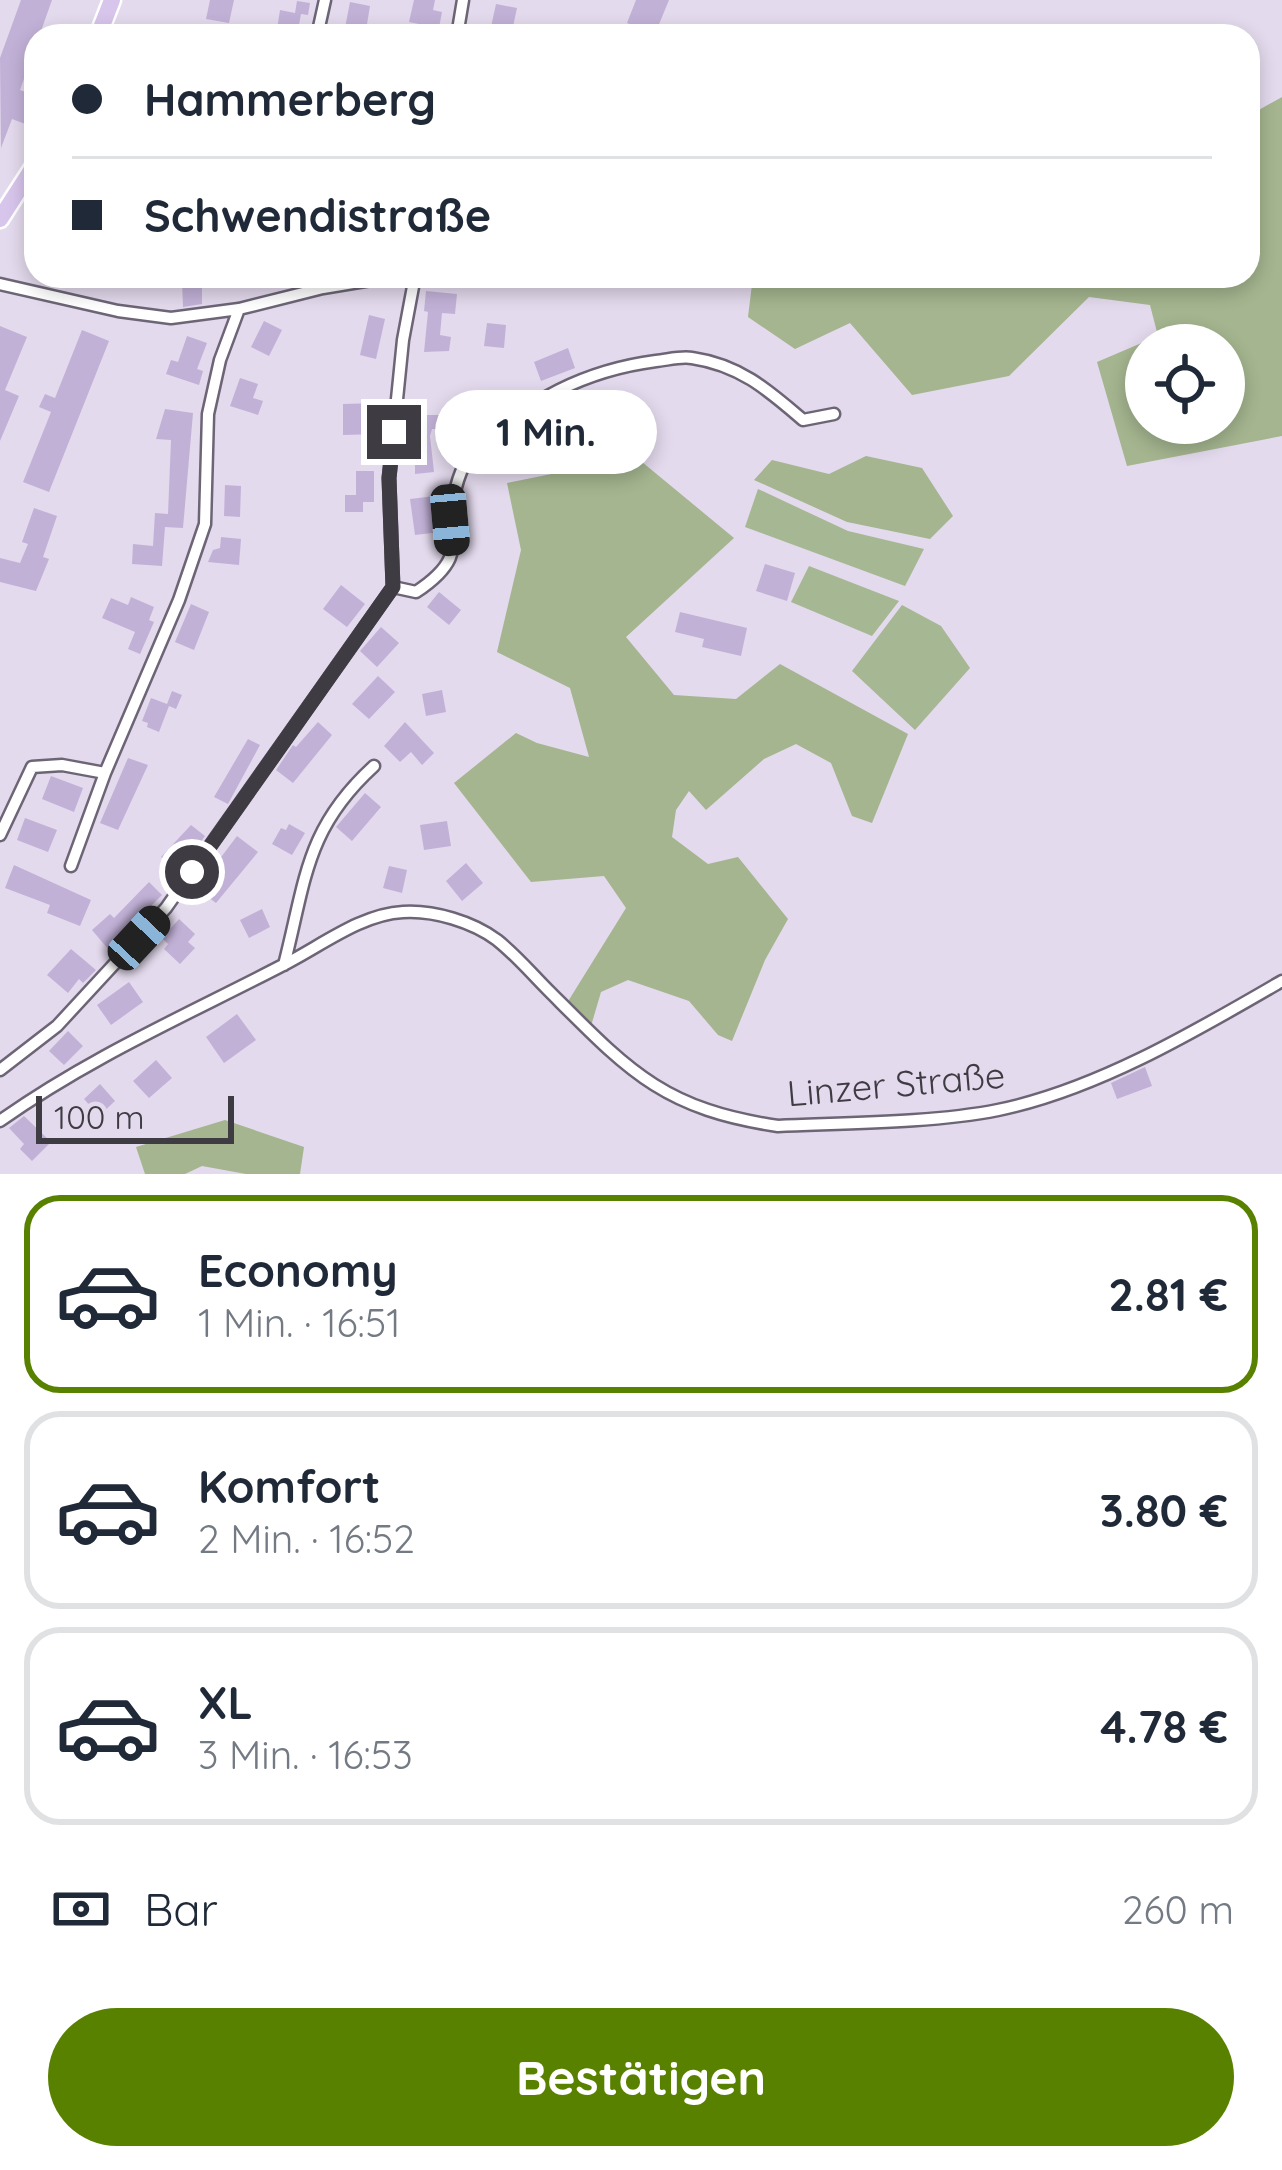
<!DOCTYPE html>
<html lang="de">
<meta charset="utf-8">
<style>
:root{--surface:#fff;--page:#f6f6f7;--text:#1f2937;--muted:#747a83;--line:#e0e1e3;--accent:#598100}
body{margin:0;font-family:Quicksand,sans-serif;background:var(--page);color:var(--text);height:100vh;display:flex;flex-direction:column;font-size:45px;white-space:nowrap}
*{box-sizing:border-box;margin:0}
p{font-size:39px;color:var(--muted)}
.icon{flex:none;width:66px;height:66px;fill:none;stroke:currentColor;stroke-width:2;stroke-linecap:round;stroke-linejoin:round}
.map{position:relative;height:1174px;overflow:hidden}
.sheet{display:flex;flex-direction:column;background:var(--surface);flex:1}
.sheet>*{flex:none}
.hud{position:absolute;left:24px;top:24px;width:1236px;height:264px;border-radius:36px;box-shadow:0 6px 18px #0003;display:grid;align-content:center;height:264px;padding:0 48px;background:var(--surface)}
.controls{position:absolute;left:1125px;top:324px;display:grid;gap:24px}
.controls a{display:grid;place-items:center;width:120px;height:120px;border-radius:50%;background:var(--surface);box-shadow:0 6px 18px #0003;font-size:60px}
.scale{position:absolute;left:36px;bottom:30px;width:198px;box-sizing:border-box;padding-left:12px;border:6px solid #3f3b43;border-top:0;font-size:33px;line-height:42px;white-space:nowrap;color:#3f3b43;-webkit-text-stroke:9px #e3daed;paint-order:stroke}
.end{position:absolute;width:54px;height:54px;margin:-27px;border:15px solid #3f3b43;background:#fff;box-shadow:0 0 0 6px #fff}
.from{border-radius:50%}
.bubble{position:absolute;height:84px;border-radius:42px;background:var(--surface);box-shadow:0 6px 18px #0003;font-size:39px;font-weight:700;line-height:84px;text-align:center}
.car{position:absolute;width:36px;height:72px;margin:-36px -18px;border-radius:15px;box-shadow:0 0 9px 3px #0007;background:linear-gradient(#222 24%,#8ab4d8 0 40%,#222 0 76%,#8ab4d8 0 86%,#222 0)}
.hud b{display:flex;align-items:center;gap:42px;height:114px;font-size:45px}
.hud b+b{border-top:3px solid var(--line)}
.hud i{width:30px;height:30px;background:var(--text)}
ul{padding:21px 0 0;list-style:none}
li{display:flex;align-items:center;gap:36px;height:198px;margin:0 24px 18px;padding:0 24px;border:6px solid var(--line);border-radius:36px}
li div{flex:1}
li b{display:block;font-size:45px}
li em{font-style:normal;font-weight:700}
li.on{border-color:var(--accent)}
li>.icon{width:108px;height:108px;stroke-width:1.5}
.pay{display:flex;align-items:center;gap:30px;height:132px;padding:0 48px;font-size:45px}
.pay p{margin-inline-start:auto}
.cta{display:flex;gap:24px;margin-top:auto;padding:24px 48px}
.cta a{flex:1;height:138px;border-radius:72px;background:var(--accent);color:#fff;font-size:48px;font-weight:700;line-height:138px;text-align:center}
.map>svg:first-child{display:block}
.green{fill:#a6b793}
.forest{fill:#a4b58f;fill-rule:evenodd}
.building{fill:#c2b1d7}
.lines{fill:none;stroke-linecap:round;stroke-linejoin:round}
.street-casing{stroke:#6d6576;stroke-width:15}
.primary-casing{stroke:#fff;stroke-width:21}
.street{stroke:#fff;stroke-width:10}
.primary{stroke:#d8c5ec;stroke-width:16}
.route{stroke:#3f3b43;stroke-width:15}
.labels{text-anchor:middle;stroke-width:10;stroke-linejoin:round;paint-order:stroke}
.street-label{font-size:36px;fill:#3f3b43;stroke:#e3daed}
</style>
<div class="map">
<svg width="1282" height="1174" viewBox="0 0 1282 1174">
<rect width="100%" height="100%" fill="#e3daed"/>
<path class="green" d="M758 489 848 531 924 549 905 586 745 527Z
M809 566 899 601 872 636 791 602Z
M902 605 941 626 970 668 915 730 852 671Z"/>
<path class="forest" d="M1282 97V436L1127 466 1097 362 1158 336 1150 305 1089 297 1009 376 912 395 850 323 795 349 748 317 753 276H1248V116ZM1224 345V423H1146V345Z
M866 456 922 468 953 516 930 539 847 522 754 480 772 460 829 474Z
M636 457 734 538 626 637 674 695 736 699 780 664 908 734 872 823 852 816 831 763 796 744 764 759 706 810 689 791 676 810 672 837 708 864 738 857 788 919 765 960 732 1041 718 1035 689 1001 628 980 601 992 591 1026 567 1003 626 908 604 876 531 882 454 783 516 733 537 743 589 757 570 688 497 652 521 550 507 483Z
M225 1120 304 1147 300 1174H246L202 1166 185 1174H145L136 1147Z"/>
<path class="building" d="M21 0H52L20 90 36 96V128L12 119 1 148 0 58Z
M210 0H234L229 23 206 19Z
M414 0H435L433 10 442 12 439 28 409 22Z
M636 0H669L655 34 627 23Z
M297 1 310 3 308 15 301 14 297 36H276L280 10 295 13Z
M350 2 370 6 365 36 344 33Z
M496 4 517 8 511 36H489Z
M182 281H202V304L183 307Z
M426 291 457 294 455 314 442 313 440 335 451 337 449 351 424 352 428 312 424 311Z
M369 315 385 319 376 359 360 355Z
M264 321 282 330 269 356 251 347Z
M487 323 506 325 504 348 484 346Z
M0 326 27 337 5 390 19 396 0 441Z
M82 330 109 341 49 492 23 482 51 412 39 407 45 394 55 398Z
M187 336 207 343 197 369 203 371 199 385 166 374 171 360 178 362Z
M568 348 575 368 541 381 534 362Z
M240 378 258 384 253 398 263 401 258 415 230 406Z
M377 403 378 434 343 435V404Z
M165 409 193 413 183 528 165 527 162 566 132 564 133 544 153 546 155 513 168 514 171 440 156 439Z
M569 413 591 425 575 454 553 443Z
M415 415H443V429H432L430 436 434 472 415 474Z
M356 471H374V502H363V512H345V495H356Z
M225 485 241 486 240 517 224 516Z
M435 496 440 532 415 535 410 499Z
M34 508 57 516 43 557 49 559 36 591 0 582V558L20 563 28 544 22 542Z
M221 537 241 539 239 565 208 562 213 550 220 548Z
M765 564 795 573 787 601 756 591Z
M341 585 365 604 347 627 323 609Z
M439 592 461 610 449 625 427 607Z
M131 597 154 607 149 620 154 622 140 654 128 649 135 632 102 618 111 598 128 605Z
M191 604 209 612 194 650 175 642Z
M680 612 747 628 741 656 702 647 704 639 675 632Z
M381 627 399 643 377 667 360 651Z
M378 676 395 692 369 719 352 704Z
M442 690 446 712 426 716 422 694Z
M172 691 182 695 176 709 169 706 159 732 147 727 148 723 142 721 151 698 167 704Z
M318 722 332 735 293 783 276 770 293 745 296 747Z
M405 722 434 753 422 765 411 752 400 762 384 746Z
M248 739 260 745 228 804 214 797Z
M128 758 148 765 118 830 100 823Z
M51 776 83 788 74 812 42 799Z
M365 793 381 807 352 841 336 827Z
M25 818 57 830 48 852 17 840Z
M447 821 451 846 424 850 420 825Z
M289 824 305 833 292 855 272 844 281 828 286 830Z
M191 825 205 836 180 872 161 857Z
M237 836 258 852 216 903 197 889Z
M466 863 483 883 462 901 446 881Z
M14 865 91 900 80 926 47 913 50 905 5 888Z
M389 866 407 870 402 893 383 888Z
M149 882 162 895 108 949 92 930 110 914 114 918Z
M262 909 270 927 249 938 240 920Z
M179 919 195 934 188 942 195 948 180 964 164 949 168 944 162 938Z
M71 949 96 970 83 983 79 979 68 993 47 975Z
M129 982 143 1002 111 1025 97 1005Z
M237 1014 256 1040 224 1063 206 1037Z
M68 1031 83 1046 64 1065 49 1051Z
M156 1060 172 1078 149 1098 133 1081Z
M1145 1067 1152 1086 1117 1099 1111 1083Z
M100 1084 115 1101 99 1116 84 1099Z
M24 1116 51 1142 32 1161 20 1149 24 1144 9 1128Z"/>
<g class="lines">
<defs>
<path id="street" d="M317 36 325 0
M457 36 463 0
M0 284 118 311 171 318 239 309 323 288 395 276
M393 587 389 478 403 340 415 276
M0 835 32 767 62 765 105 773
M71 866 105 773 179 600 205 524 208 414 220 360 239 309
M284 965C306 880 305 829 374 766
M0 1070 57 1026 166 908 393 587 416 592C480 550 437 532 461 472 464 464 472 457 478 451 525 400 587 370 656 361 667 360 681 356 692 358 740 365 768 390 803 420L834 414
M0 1121C90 1057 189 1014 287 963 322 945 362 914 403 912 434 910 473 922 497 940 516 955 532 974 549 991 628 1070 662 1109 778 1126 846 1123 933 1123 998 1110 1096 1090 1196 1031 1282 981"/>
<path id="primary" d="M98 36 112 0
M0 219 36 163"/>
</defs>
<use href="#street" class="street-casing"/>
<use href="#primary" class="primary-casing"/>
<use href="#street" class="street"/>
<use href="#primary" class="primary"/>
</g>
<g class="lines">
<path class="route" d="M192 872 393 587 389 478 394 432"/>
</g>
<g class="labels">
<g class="street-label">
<text transform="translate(896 1084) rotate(-5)" y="13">Linzer Straße</text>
</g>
</g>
</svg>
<div class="controls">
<a><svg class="icon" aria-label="locate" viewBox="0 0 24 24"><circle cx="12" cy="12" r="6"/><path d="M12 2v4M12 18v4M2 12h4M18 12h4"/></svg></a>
</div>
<div class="scale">100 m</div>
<i class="end from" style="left:192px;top:872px"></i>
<i class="end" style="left:394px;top:432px"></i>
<div class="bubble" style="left:435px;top:390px;width:222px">1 Min.</div>
<i class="car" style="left:450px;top:520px;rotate:175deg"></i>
<i class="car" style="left:139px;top:938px;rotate:43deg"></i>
<div class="hud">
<b><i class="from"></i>Hammerberg</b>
<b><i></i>Schwendistraße</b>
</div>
</div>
<section class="sheet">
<ul>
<li class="on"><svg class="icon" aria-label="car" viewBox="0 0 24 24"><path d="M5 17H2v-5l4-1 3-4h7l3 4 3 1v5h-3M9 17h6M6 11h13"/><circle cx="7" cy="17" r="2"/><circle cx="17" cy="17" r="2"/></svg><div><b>Economy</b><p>1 Min. · 16:51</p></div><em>2.81 €</em></li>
<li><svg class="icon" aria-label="car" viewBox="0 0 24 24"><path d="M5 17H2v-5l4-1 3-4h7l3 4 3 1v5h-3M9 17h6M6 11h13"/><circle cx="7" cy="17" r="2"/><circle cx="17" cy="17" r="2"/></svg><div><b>Komfort</b><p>2 Min. · 16:52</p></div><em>3.80 €</em></li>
<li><svg class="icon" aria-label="car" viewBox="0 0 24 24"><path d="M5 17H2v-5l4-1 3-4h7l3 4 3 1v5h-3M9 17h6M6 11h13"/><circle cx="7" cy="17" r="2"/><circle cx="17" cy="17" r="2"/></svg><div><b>XL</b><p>3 Min. · 16:53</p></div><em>4.78 €</em></li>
</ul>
<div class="pay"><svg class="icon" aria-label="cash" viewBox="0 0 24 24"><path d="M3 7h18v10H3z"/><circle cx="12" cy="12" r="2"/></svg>Bar<p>260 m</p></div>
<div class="cta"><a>Bestätigen</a></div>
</section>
